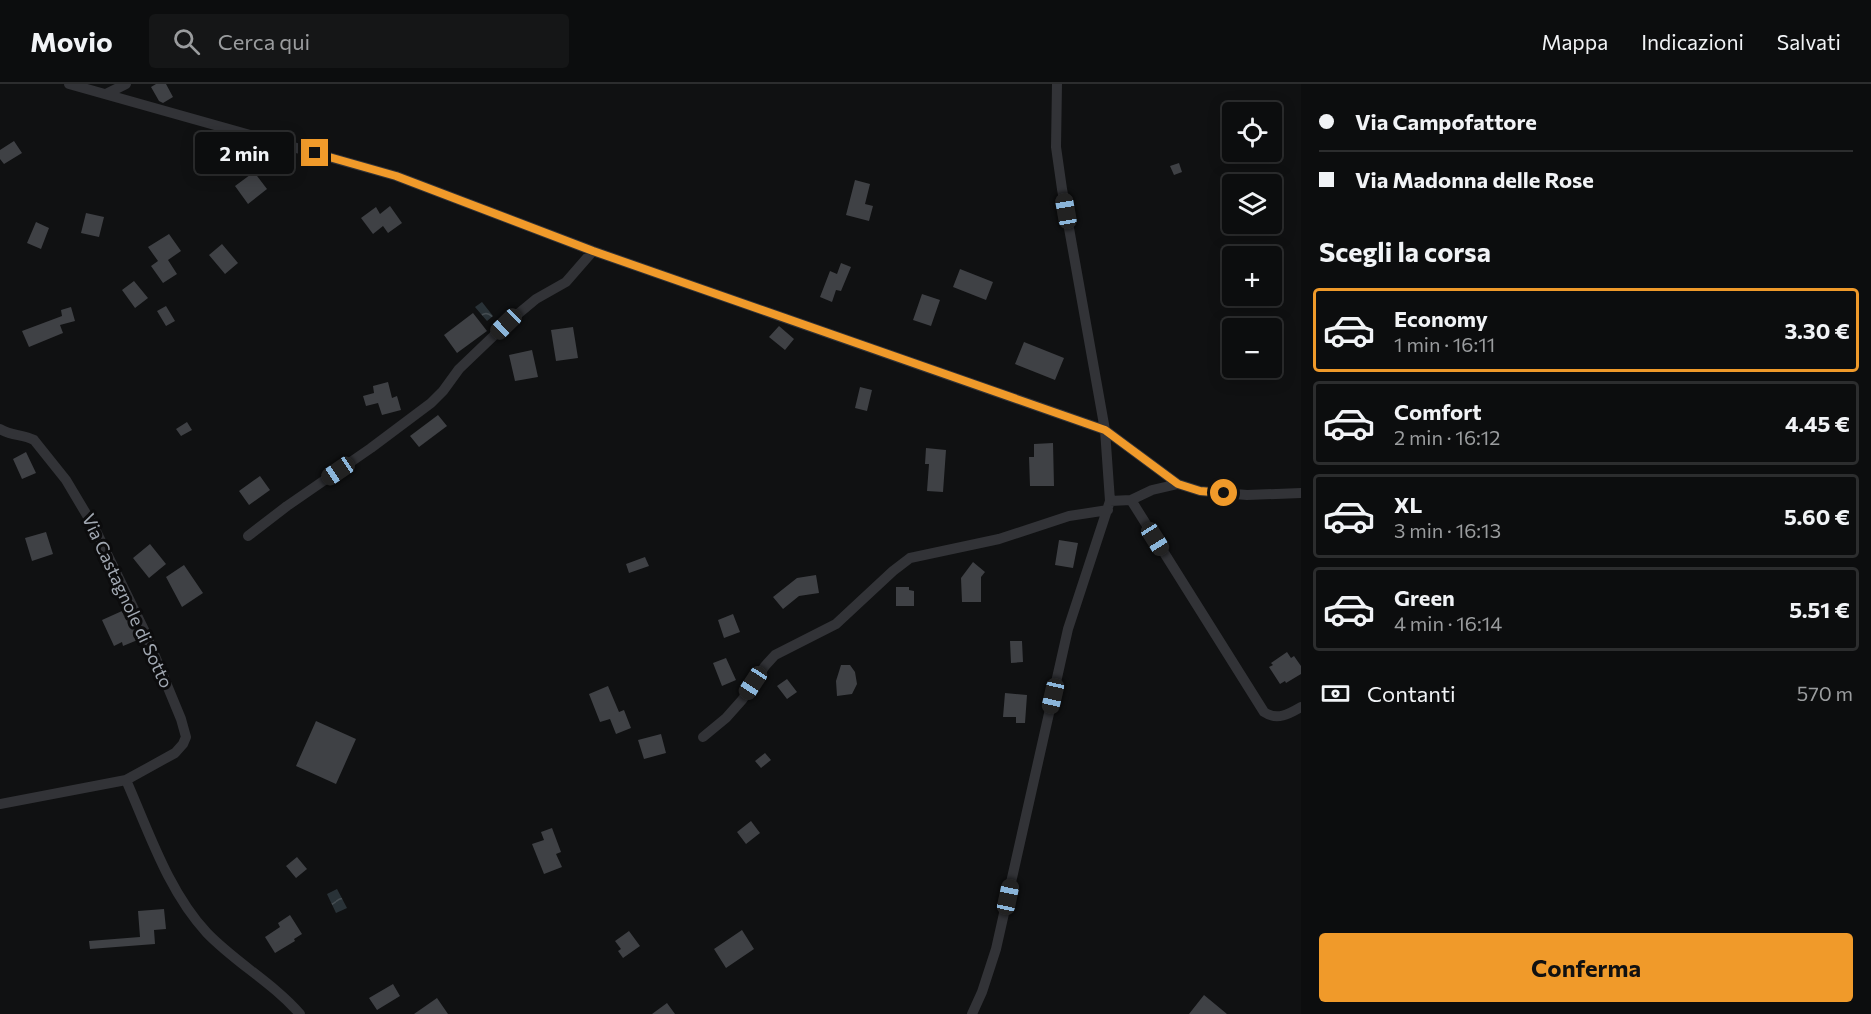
<!DOCTYPE html>
<html lang="it">
<meta charset="utf-8">
<style>
:root{--surface:#0c0d0e;--page:#151617;--text:#f1f3f6;--muted:#9a9c9e;--line:#2c2d2e;--accent:#f09a2a}
body{margin:0;font-family:Commissioner,sans-serif;background:var(--page);color:var(--text);height:100vh;display:flex;flex-direction:column;font-size:22px;white-space:nowrap}
*{box-sizing:border-box;margin:0}
p{font-size:20px;color:var(--muted)}
.icon{flex:none;width:33px;height:33px;fill:none;stroke:currentColor;stroke-width:2;stroke-linecap:round;stroke-linejoin:round}
.map{position:relative;flex:1;overflow:hidden}
.panel{display:flex;flex-direction:column;background:var(--surface);width:570px}
.panel>*{flex:none}
.guide{display:grid;align-content:center;height:132px;padding:0 18px;background:var(--surface)}
.fabs{position:absolute;left:1222px;top:18px;display:grid;gap:12px}
.fabs a{display:grid;place-items:center;width:60px;height:60px;border-radius:6px;background:var(--surface);box-shadow:0 3px 15px #0003,0 0 0 2px var(--line);font-size:30px}
.end{position:absolute;width:27px;height:27px;margin:-14px;border:8px solid #f09a2a;background:#111;box-shadow:0 0 0 3px #111}
.from{border-radius:50%}
.bubble{position:absolute;height:42px;border-radius:6px;background:var(--surface);box-shadow:0 3px 15px #0003,0 0 0 2px var(--line);font-size:20px;font-weight:700;line-height:42px;text-align:center}
.car{position:absolute;width:18px;height:36px;margin:-18px -9px;border-radius:8px;box-shadow:0 0 4px 2px #0007;background:linear-gradient(#222 24%,#8ab4d8 0 40%,#222 0 76%,#8ab4d8 0 86%,#222 0)}
.guide b{display:flex;align-items:center;gap:21px;height:57px;font-size:22px}
.guide b+b{border-top:2px solid var(--line)}
.guide i{width:15px;height:15px;background:var(--text)}
ul{padding:0;list-style:none}
li{display:flex;align-items:center;gap:18px;height:84px;margin:0 12px 9px;padding:0 6px;border:3px solid var(--line);border-radius:6px}
li div{flex:1}
li b{display:block;font-size:22px}
li em{font-style:normal;font-weight:700}
li.current{border-color:var(--accent)}
li>.icon{width:54px;height:54px;stroke-width:1.5}
h2{padding:0 18px;font-size:27px;line-height:72px}
.pay{display:flex;align-items:center;gap:15px;height:66px;padding:0 18px;font-size:22px}
.pay p{margin-inline-start:auto}
.cta{display:flex;gap:12px;margin-top:auto;padding:12px 18px}
.cta a{flex:1;height:69px;border-radius:6px;background:var(--accent);color:#111;font-size:24px;font-weight:700;line-height:69px;text-align:center}
header{display:flex;align-items:center;gap:36px;box-sizing:border-box;height:84px;padding:0 30px;background:var(--surface);border-bottom:2px solid var(--line)}
header strong{font-size:28px}
nav{display:flex;gap:33px;margin-inline-start:auto;font-size:21px}
.search{width:420px;height:54px;background:var(--page);display:flex;align-items:center;gap:15px;box-sizing:border-box;padding:0 21px;border-radius:6px;color:var(--muted);font-size:22px}
main{display:flex;flex:1;min-height:0}
.map>svg:first-child{display:block}
.water{fill:url(#water-waves)}
.building{fill:#3f4145}
.lines{fill:none;stroke-linecap:round;stroke-linejoin:round}
.minor{stroke:#323337;stroke-width:10}
.route{stroke:#f09a2a;stroke-width:8}
.labels{text-anchor:middle;stroke-width:6;stroke-linejoin:round;paint-order:stroke}
.street-label{font-size:18px;fill:#a2a9b3;stroke:#0c0c0d}
</style>
<header>
<strong>Movio</strong>
<div class="search"><svg class="icon" aria-label="search" viewBox="0 0 24 24"><circle cx="10" cy="10" r="6"/><path d="M15 15l6 6"/></svg>Cerca qui</div>
<nav><a>Mappa</a><a>Indicazioni</a><a>Salvati</a></nav>
</header>
<main>
<div class="map">
<svg width="1301" height="930" viewBox="0 0 1301 930">
<defs>
<pattern id="water-waves" width="16" height="10" patternUnits="userSpaceOnUse" patternTransform="scale(1.5)"><rect width="16" height="10" fill="#293237"/><path d="M0 5q4-4 8 0t8 0" fill="none" stroke="#454d52"/></pattern>
</defs>
<rect width="100%" height="100%" fill="#101112"/>
<path class="water" d="M482 218 493 232 487 237 475 223Z
M337 805 347 824 336 829 327 810Z"/>
<path class="building" d="M156 0H166L173 13 163 19 159 17 151 3Z
M14 57 22 69 4 80 0 75V66Z
M1179 79 1182 88 1174 91 1170 82Z
M254 88 267 105 248 120 235 102Z
M855 96 870 100 865 120 873 122 869 137 846 131Z
M390 122 402 139 388 149 383 142 373 150 361 134 376 123 380 130Z
M86 129 104 133 99 153 81 149Z
M36 138 49 144 41 165 27 159Z
M169 150 181 167 168 176 177 190 163 199 151 182 158 177 148 163Z
M222 160 238 179 225 190 209 171Z
M841 179 851 183 841 207 836 206 832 218 820 213 830 187 837 190Z
M960 185 993 198 986 216 953 203Z
M134 197 148 214 135 224 122 206Z
M922 210 940 216 931 242 913 236Z
M166 222 175 237 166 242 157 227Z
M71 223 75 237 60 241 63 249 29 263 22 247 62 232 61 226Z
M473 229 487 247 457 269 444 251Z
M779 242 794 255 785 266 769 253Z
M573 243 578 274 556 277 551 246Z
M1024 258 1064 274 1055 296 1015 280Z
M532 266 538 293 515 297 509 271Z
M388 298 392 314 397 312 401 326 382 331 378 319 366 322 363 312 374 309 373 302Z
M860 303 872 306 867 327 855 324Z
M438 331 447 342 419 363 410 352Z
M187 338 192 346 181 352 176 345Z
M1053 359 1054 402H1030L1029 373H1034V360Z
M926 364 946 366 943 408 927 407 929 380H925Z
M26 368 36 389 22 395 13 375Z
M260 392 270 406 249 421 239 407Z
M46 448 53 470 32 477 25 454Z
M1059 456 1078 459 1073 484 1055 481Z
M150 460 166 480 149 494 133 474Z
M645 473 649 482 629 489 626 480Z
M973 478 985 488 981 493V518H962L961 494Z
M184 481 203 509 182 523 166 493Z
M816 491 819 509 799 512 783 525 773 513 797 494Z
M896 503H909V506L914 507V522H896Z
M122 527 124 532 128 530 140 555 123 562 122 558 114 562 102 536Z
M733 530 740 548 724 554 718 536Z
M1010 557H1022L1023 578 1011 579Z
M1287 568 1291 574 1294 572 1301 582V590L1286 599 1285 597 1280 600 1269 583 1273 581 1271 579Z
M726 574 736 596 722 602 713 579Z
M841 581H850L855 588 857 600 852 610 837 612 836 597Z
M787 595 797 608 787 615 777 602Z
M608 602 619 628 624 626 631 644 616 650 610 635 600 638 589 610Z
M1005 609 1027 611 1025 639H1016V633H1003Z
M316 637 356 655 336 700 296 682Z
M661 650 666 669 644 675 638 656Z
M765 669 771 676 761 684 755 677Z
M751 737 760 749 746 760 737 748Z
M552 744 561 768 556 770 562 783 544 790 532 760 544 756 541 748Z
M297 773 307 785 296 794 286 782Z
M164 825 166 845 154 846 155 860 90 865 89 857 140 853 138 827Z
M290 831 302 850 294 855 295 857 275 869 265 853 280 843 278 839Z
M742 846 754 865 726 884 714 865Z
M629 847 640 862 623 874 618 867 621 865 615 857Z
M393 900 400 912 377 926 369 914Z
M1204 911 1227 930H1189Z
M437 914 448 930H414Z
M667 919 675 930H652Z"/>
<g class="lines">
<path class="minor" d="M69 0 396 92 593 167 1105 346 1178 400 1200 407 1247 411 1301 409
M106 10 126 0
M0 345C11 352 23 350 34 356L66 396 94 443 145 548 181 635 186 653 183 660 175 669 126 696 0 720
M1131 416 1264 628C1277 637 1289 630 1301 623
M1110 417 1131 416 1152 406 1178 400
M248 452 287 422 371 364 431 319 443 307 459 285 506 240 536 215 566 198 593 167
M703 653 726 634 742 616 765 582 775 571 836 540 893 487 910 474 999 455 1069 432 1108 426
M126 696C149 748 168 807 207 849 236 879 273 899 300 930
M972 930 982 908 996 865 1068 545 1110 417 1105 346 1062 105 1056 63 1057 0"/>
</g>
<g class="lines">
<path class="route" d="M315 69 396 92 593 167 1105 346 1178 400 1200 407 1224 409"/>
</g>
<g class="labels">
<g class="street-label">
<text transform="translate(127 517) rotate(65)" y="6">Via Castagnole di Sotto</text>
</g>
</g>
</svg>
<div class="fabs">
<a><svg class="icon" aria-label="locate" viewBox="0 0 24 24"><circle cx="12" cy="12" r="6"/><path d="M12 2v4M12 18v4M2 12h4M18 12h4"/></svg></a>
<a><svg class="icon" aria-label="layers" viewBox="0 0 24 24"><path d="M12 4l9 5-9 5-9-5zM3 14l9 5 9-5"/></svg></a>
<a>+</a>
<a>−</a>
</div>
<i class="end from" style="left:1224px;top:409px"></i>
<i class="end" style="left:315px;top:69px"></i>
<div class="bubble" style="left:195px;top:48px;width:99px">2 min</div>
<i class="car" style="left:1066px;top:127px;rotate:350deg"></i>
<i class="car" style="left:506px;top:240px;rotate:226deg"></i>
<i class="car" style="left:338px;top:387px;rotate:236deg"></i>
<i class="car" style="left:1155px;top:455px;rotate:148deg"></i>
<i class="car" style="left:753px;top:599px;rotate:213deg"></i>
<i class="car" style="left:1053px;top:612px;rotate:193deg"></i>
<i class="car" style="left:1008px;top:813px;rotate:12deg"></i>
</div>
<section class="panel">
<div class="guide">
<b><i class="from"></i>Via Campofattore</b>
<b><i></i>Via Madonna delle Rose</b>
</div>
<h2>Scegli la corsa</h2>
<ul>
<li class="current"><svg class="icon" aria-label="car" viewBox="0 0 24 24"><path d="M5 17H2v-5l4-1 3-4h7l3 4 3 1v5h-3M9 17h6M6 11h13"/><circle cx="7" cy="17" r="2"/><circle cx="17" cy="17" r="2"/></svg><div><b>Economy</b><p>1 min · 16:11</p></div><em>3.30 €</em></li>
<li><svg class="icon" aria-label="car" viewBox="0 0 24 24"><path d="M5 17H2v-5l4-1 3-4h7l3 4 3 1v5h-3M9 17h6M6 11h13"/><circle cx="7" cy="17" r="2"/><circle cx="17" cy="17" r="2"/></svg><div><b>Comfort</b><p>2 min · 16:12</p></div><em>4.45 €</em></li>
<li><svg class="icon" aria-label="car" viewBox="0 0 24 24"><path d="M5 17H2v-5l4-1 3-4h7l3 4 3 1v5h-3M9 17h6M6 11h13"/><circle cx="7" cy="17" r="2"/><circle cx="17" cy="17" r="2"/></svg><div><b>XL</b><p>3 min · 16:13</p></div><em>5.60 €</em></li>
<li><svg class="icon" aria-label="car" viewBox="0 0 24 24"><path d="M5 17H2v-5l4-1 3-4h7l3 4 3 1v5h-3M9 17h6M6 11h13"/><circle cx="7" cy="17" r="2"/><circle cx="17" cy="17" r="2"/></svg><div><b>Green</b><p>4 min · 16:14</p></div><em>5.51 €</em></li>
</ul>
<div class="pay"><svg class="icon" aria-label="cash" viewBox="0 0 24 24"><path d="M3 7h18v10H3z"/><circle cx="12" cy="12" r="2"/></svg>Contanti<p>570 m</p></div>
<div class="cta"><a>Conferma</a></div>
</section>
</main>
